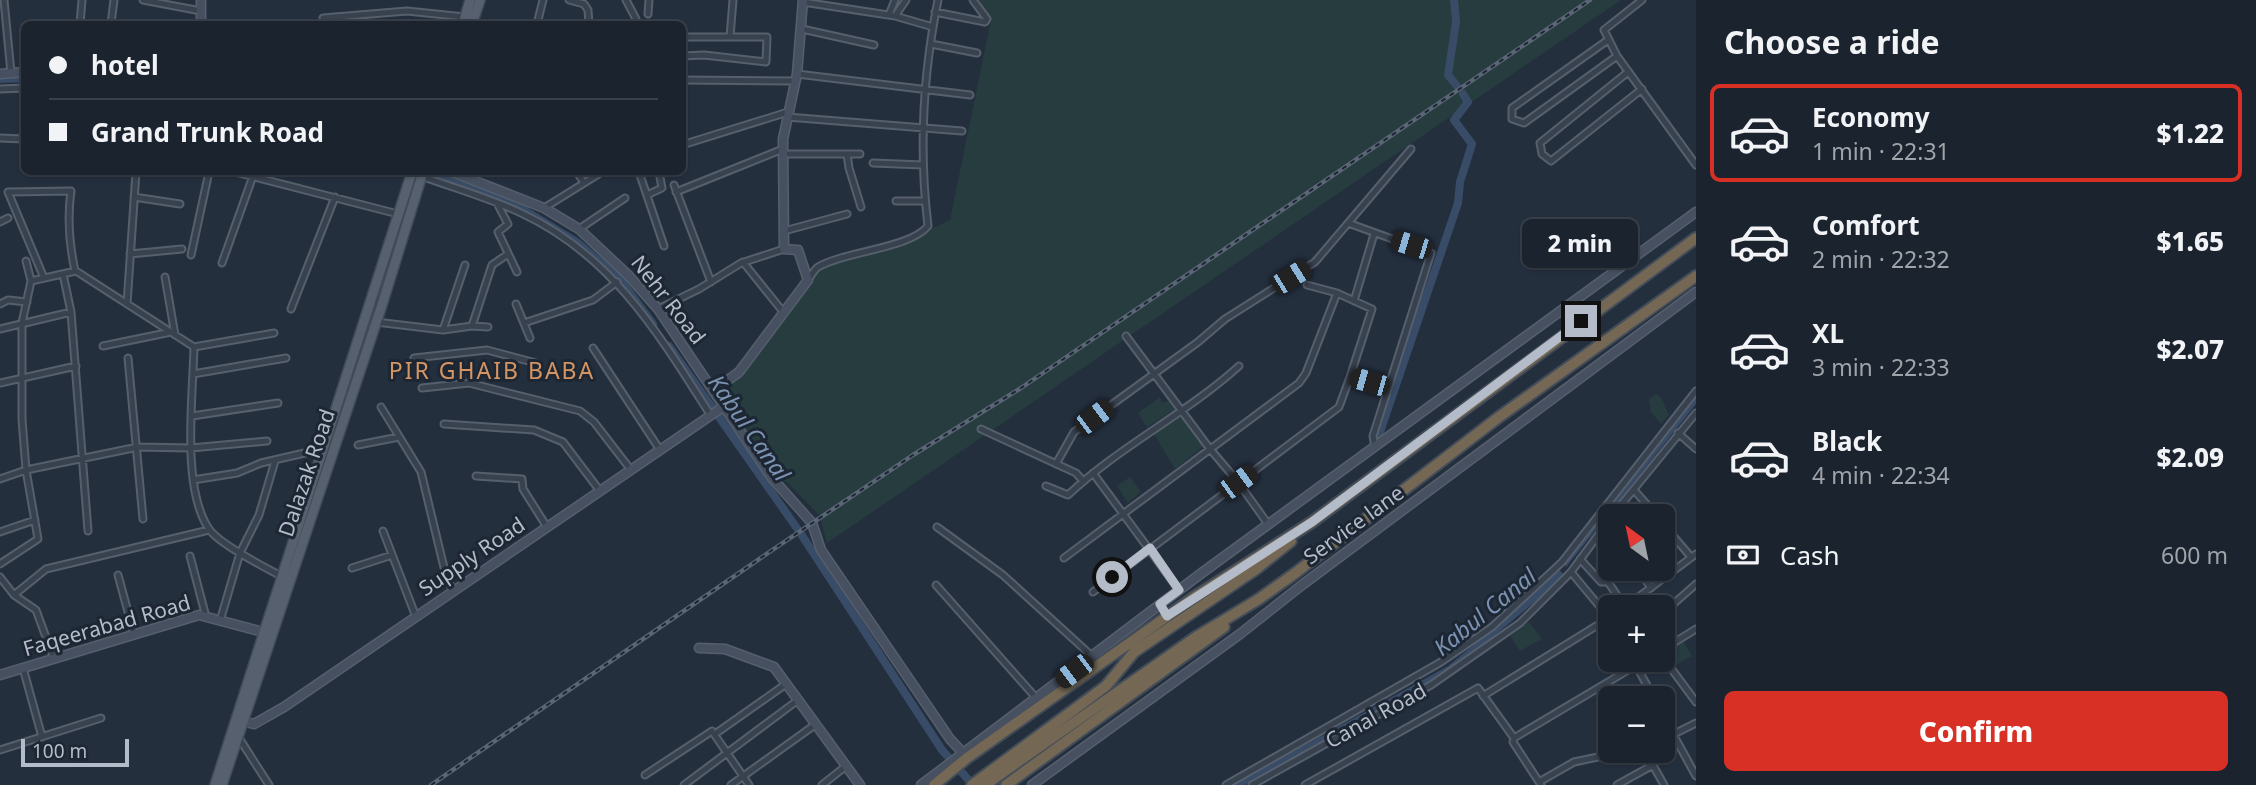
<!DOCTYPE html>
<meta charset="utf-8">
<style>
:root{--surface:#1b232e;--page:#282f3a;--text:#f1f3f6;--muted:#a0a4aa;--line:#39404a;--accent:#d93025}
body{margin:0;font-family:"Noto Sans",sans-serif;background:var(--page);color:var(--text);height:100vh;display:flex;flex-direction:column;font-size:26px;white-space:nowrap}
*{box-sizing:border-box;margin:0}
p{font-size:23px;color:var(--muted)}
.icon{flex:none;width:38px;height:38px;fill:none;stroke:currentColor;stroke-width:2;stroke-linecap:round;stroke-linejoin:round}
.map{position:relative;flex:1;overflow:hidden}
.details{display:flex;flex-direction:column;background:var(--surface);width:560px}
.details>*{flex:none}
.banner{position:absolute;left:21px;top:21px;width:665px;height:154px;border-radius:10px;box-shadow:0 2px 5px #0004,0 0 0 2px var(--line);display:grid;align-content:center;height:154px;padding:0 28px;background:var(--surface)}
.needle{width:46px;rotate:327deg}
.fabs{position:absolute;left:1598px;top:504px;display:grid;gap:14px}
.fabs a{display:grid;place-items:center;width:77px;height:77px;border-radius:10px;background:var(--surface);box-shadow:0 2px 5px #0004,0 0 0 2px var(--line);font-size:35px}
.scale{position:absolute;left:21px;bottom:18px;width:108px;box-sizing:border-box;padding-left:7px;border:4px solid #b4bcc9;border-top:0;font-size:19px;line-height:24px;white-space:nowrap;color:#b4bcc9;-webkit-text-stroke:5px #1d2633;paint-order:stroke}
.end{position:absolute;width:32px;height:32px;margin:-16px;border:9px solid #b4bcc9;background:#111;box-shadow:0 0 0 4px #111}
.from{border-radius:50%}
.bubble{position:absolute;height:49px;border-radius:10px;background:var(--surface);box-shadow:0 2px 5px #0004,0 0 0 2px var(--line);font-size:23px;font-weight:800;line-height:49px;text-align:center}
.car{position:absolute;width:21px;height:42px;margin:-21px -10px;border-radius:9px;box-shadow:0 0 5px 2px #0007;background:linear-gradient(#222 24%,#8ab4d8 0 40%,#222 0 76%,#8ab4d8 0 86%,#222 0)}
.banner b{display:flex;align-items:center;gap:24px;height:66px;font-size:26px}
.banner b+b{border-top:2px solid var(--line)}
.banner i{width:18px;height:18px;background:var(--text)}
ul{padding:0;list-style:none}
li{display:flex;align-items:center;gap:21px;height:98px;margin:0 14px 10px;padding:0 14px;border:4px solid transparent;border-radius:10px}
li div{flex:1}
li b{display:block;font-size:26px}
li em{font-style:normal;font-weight:800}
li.current{border-color:var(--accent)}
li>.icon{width:63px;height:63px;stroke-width:1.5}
h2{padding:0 28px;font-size:32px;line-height:84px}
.pay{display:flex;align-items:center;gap:18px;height:77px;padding:0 28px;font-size:26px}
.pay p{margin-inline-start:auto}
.cta{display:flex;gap:14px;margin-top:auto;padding:14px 28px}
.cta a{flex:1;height:80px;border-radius:10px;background:var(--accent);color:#fff;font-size:28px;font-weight:800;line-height:80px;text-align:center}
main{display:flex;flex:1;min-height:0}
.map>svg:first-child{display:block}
.green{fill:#263c3f}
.water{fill:#394c67}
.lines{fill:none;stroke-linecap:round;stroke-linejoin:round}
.canal{stroke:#394c67;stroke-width:8}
.street-casing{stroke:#565f6c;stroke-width:9}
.secondary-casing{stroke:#565f6c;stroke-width:11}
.primary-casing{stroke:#414a57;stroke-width:12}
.highway-casing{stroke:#434c59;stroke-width:14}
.street{stroke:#38414e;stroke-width:5}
.secondary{stroke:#465061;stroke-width:8}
.primary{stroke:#56606e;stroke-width:9}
.highway{stroke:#746855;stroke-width:10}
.rail-casing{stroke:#5a6575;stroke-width:4.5}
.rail{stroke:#1d2633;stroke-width:2;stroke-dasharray:5;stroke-linecap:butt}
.route{stroke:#b4bcc9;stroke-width:9}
.labels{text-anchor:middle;stroke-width:6;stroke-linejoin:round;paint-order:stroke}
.street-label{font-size:21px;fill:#b4bcc9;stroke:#1d2633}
.neighbourhood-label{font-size:23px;letter-spacing:2px;fill:#d59563;stroke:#1d2633}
.water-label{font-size:23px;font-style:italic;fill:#7c92b1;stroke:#1d2633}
</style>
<main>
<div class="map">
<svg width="1696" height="785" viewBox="0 0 1696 785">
<rect width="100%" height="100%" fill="#242f3e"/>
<path class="green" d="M975 0H1621L827 543 819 515 787 482 779 479 713 391 739 372 816 268 922 233 950 220 991 20Z
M1656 394 1661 397 1669 415 1661 424 1651 412 1649 399Z
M1160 397 1162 403 1169 401 1175 409 1147 427 1138 413Z
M1179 413 1206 444 1175 469 1152 431Z
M1130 477 1141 492 1128 503 1117 486Z
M1529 622 1542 639 1520 651 1510 636Z
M1681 638 1692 656 1671 668 1666 654Z"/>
<path class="water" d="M1696 392V404L1566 567 1564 562Z
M1558 568 1563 574 1561 580 1464 661 1430 683 1245 785H1233L1448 666 1504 620Z"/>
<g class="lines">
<path class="canal" d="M1454 0 1456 22 1448 75 1457 86
M0 79 24 78
M425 172 519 207 578 243 620 279 653 324
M669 346 801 534 942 750 973 785
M1378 438 1458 203 1460 182 1472 144 1454 120 1468 102 1463 94"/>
<defs>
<path id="street" d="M4 0 11 73
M143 0 201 11
M569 0 584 4 588 10 589 24
M626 0 636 19V24
M1642 0 1604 30 1617 56 1696 165
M803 2 895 16 933 27
M935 12 985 22 987 19 973 0
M648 14 649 0
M889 15 895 0
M895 16 906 0
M323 18 407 11 465 17
M80 24 82 0
M111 24 114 0
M537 24 543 0
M802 29 874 45
M682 37H767L766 62 704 55 682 56
M730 37 733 0
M1608 40 1512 108V119L1524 123 1617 56
M931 44 977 53
M1628 72 1540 143 1542 154 1551 161 1642 89
M797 74 970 95
M682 80 795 81
M0 89 24 88
M787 117 962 131
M0 138 24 139
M682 145 788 112
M783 154H860
M847 154 849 168 861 207
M873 163 923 165
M235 172 398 214
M577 172 584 183
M639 172 664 246
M421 176C454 188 490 198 521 213 612 255 659 334 711 416
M674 185 711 282
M676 192 783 149
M647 195 662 188 659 172
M134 197 180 204
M896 201H925
M498 205 508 224 498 232 517 272
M544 208 602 172
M0 222 8 218
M1348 223 1431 253 1373 436 1375 447
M579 229 625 198
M784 231 847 214
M130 254 182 249
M191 255 209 172
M743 262 784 313
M222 263 253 176
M63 274 71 312 88 531
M165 277 175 335
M44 278 8 192 71 191C67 219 69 243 75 271
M808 280C811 276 814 270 818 267 845 251 909 249 928 226 919 152 923 74 938 0
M31 281 76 271 194 347C193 396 181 488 209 529 219 544 264 567 281 576
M1307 285 1337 293 1372 309 1350 377
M1354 301 1374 234
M0 304 8 300 27 302
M127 304 136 172
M516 304 530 338
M291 309 335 197
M658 309 699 289 741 263 784 249
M376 322 443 330 472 326 488 327
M524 323 593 300 617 282
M472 326 492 265 508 254
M0 329 71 312
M443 330 465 265
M1126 336 1210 449 1238 482 1268 524
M103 346 171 332
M194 347 274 333
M593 348 660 450
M128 358 143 519
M414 358 487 350 536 363
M193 374 286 358
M0 383 76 366
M422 388 469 383 580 411 594 422 631 470
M381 407 421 472 447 580 454 591
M192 416 278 403
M444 424 534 430 563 442 600 491
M981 429 1076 473 1083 481
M1678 433 1696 449
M358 445 399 437
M1056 464 1074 432 1198 342 1225 319 1315 262 1411 149
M1093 473 1179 590
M476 476 522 479 523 489 547 527
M0 479 26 470 138 447 191 448 267 441
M193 480 237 473 261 463 322 449
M1046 486 1068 495C1120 446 1186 414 1239 366
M1634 490 1657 516
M1612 516 1696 413
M1662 523 1691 557
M937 527 1003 575 1093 657
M383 531 416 617
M0 532 35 520
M190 556 206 617
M1064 558 1299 383 1306 373 1337 293
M1580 559 1601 582H1608L1625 607
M0 564 38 539 26 470 22 419V323L31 281 26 261
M352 568 392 555
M1638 569 1651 588
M1571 572 1610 619
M118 575 134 634
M0 577 14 595 36 610 54 659
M936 585 1037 699
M1093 592 1339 407 1350 377 1388 388
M14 595 46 569 209 530
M1625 607 1696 554
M1662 614 1696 584
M220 621 240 553 259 515 275 461
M1662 650 1696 629
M1662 656 1696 702
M1633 660 1654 698
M23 668 42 737
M1483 696 1609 618
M1662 714 1696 776
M715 734 786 684
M1674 734 1696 723
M239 738 269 785
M1514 738 1645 660
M0 750 101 718
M1645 751 1664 785
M645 775 712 731 749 785
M1539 782 1574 762 1598 757 1610 751
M684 785 798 700
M731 785 816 724
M822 785 846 766
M1226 785 1441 662 1492 627 1562 562 1696 391
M1252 785 1431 685 1520 623 1571 572 1610 519
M1305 785 1478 688 1514 738 1513 742 1541 785
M1617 785 1653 765"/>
<path id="secondary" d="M201 0V24
M0 74 24 72
M452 172 544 208 579 229 628 275 658 309 772 478 812 523 821 550 950 739 964 754
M713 391 739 372 808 280 798 250 784 249 783 139 797 74 803 0
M699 648 725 649 774 667 860 785
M0 675 199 615 263 632
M242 721 254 724 284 707 723 407
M921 785 1203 572 1696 212
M1032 785 1240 634 1302 585 1696 292"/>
<path id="primary" d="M463 24 470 0
M472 24 480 0
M215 785 412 172
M222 785 382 305 423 172"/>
<path id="highway" d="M934 785 967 758 1193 598 1312 522 1696 238
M972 785 1106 686 1134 652 1256 569 1291 541
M985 785 1196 637 1259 599 1294 574 1499 417 1696 276
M1006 785 1224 627"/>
</defs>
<use href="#street" class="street-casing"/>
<use href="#secondary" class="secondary-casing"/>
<use href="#primary" class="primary-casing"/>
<use href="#highway" class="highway-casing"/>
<use href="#street" class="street"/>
<use href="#secondary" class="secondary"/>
<use href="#primary" class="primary"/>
<use href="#highway" class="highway"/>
<defs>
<path id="rail" d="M431 785 765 555 913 455 1021 388 1590 0"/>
</defs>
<use href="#rail" class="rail-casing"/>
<use href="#rail" class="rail"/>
</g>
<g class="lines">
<path class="route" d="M1112 577 1150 548 1179 590 1160 604 1167 616 1312 522 1581 321"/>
</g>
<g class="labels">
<g class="street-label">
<text transform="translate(668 300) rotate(52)" y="7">Nehr Road</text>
<text transform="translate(307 473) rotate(-71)" y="7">Dalazak Road</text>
<text transform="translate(1354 525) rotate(-36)" y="7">Service lane</text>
<text transform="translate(472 557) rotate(-34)" y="7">Supply Road</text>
<text transform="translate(107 626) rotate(-16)" y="7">Faqeerabad Road</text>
<text transform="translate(1376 716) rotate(-29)" y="7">Canal Road</text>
</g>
<g class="neighbourhood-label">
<text x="492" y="379">PIR GHAIB BABA</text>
</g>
<g class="water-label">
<text transform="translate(749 428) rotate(55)" y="8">Kabul Canal</text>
<text transform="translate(1485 612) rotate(-39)" y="8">Kabul Canal</text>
</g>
</g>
</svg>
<div class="fabs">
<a><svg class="needle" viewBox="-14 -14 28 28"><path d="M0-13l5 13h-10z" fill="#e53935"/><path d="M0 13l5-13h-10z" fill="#a0a4aa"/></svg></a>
<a>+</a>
<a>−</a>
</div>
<div class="scale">100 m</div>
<i class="end from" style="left:1112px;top:577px"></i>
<i class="end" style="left:1581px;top:321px"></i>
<div class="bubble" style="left:1522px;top:219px;width:116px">2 min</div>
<i class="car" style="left:1411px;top:245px;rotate:287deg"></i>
<i class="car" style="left:1291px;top:277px;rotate:58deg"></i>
<i class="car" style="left:1369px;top:382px;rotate:286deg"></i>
<i class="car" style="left:1094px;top:417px;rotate:53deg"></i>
<i class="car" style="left:1238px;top:482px;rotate:54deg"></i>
<i class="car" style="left:1074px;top:671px;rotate:233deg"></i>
<div class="banner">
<b><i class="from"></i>hotel</b>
<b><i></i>Grand Trunk Road</b>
</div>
</div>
<section class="details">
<h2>Choose a ride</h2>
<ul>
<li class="current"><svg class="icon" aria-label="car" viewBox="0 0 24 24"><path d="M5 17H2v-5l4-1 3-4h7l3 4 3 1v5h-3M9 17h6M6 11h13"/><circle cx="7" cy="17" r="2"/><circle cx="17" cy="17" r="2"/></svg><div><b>Economy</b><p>1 min · 22:31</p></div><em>$1.22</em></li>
<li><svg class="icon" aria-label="car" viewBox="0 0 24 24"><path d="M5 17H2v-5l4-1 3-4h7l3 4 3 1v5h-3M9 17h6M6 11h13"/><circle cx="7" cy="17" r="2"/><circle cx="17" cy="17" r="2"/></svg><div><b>Comfort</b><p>2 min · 22:32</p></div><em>$1.65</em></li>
<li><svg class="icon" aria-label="car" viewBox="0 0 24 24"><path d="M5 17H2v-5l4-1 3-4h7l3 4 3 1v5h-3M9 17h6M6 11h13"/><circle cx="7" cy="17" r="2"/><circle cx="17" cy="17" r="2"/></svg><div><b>XL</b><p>3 min · 22:33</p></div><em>$2.07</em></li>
<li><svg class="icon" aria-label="car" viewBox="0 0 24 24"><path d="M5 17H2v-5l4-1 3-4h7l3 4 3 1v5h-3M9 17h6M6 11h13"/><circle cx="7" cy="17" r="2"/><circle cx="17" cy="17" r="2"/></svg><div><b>Black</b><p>4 min · 22:34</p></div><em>$2.09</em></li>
</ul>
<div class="pay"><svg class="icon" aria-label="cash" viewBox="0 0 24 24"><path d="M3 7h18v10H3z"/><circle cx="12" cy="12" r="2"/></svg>Cash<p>600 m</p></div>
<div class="cta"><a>Confirm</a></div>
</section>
</main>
